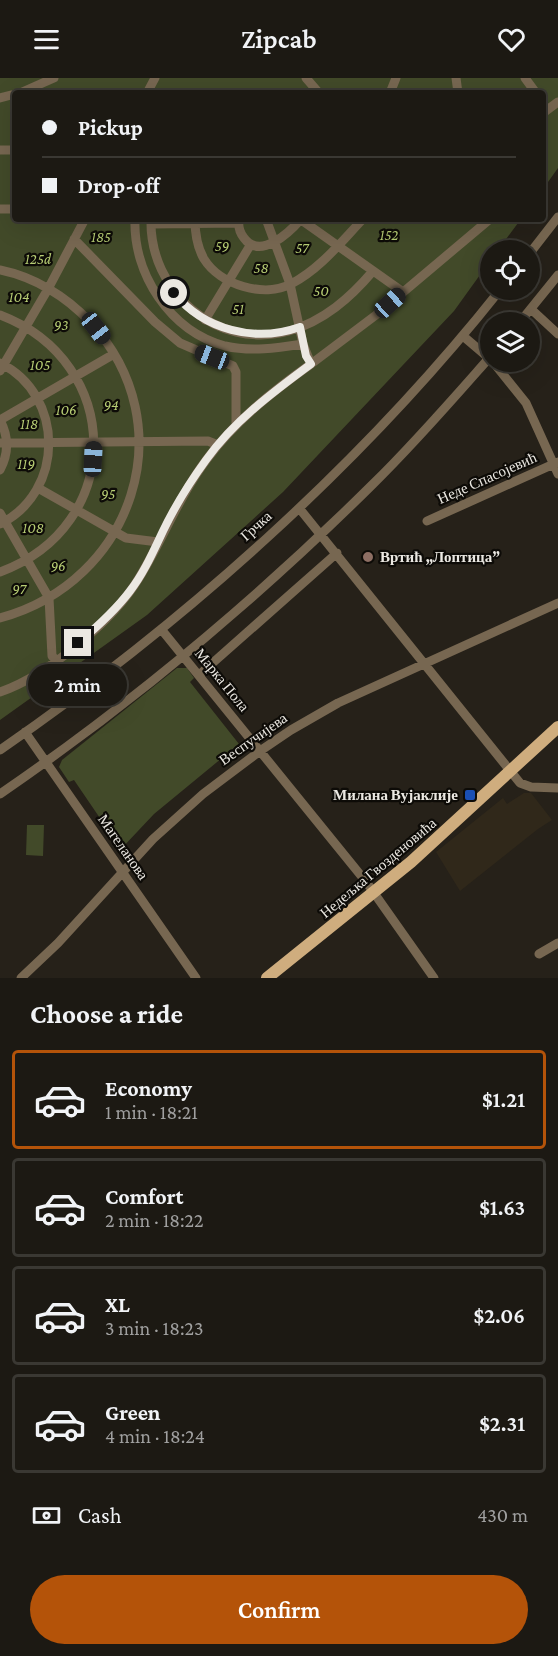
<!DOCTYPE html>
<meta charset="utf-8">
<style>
:root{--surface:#1c1913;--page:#25221c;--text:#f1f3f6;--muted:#a0a0a0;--line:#3a3833;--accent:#b45309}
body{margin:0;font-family:"Crimson Pro",serif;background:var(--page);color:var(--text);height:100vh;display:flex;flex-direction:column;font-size:22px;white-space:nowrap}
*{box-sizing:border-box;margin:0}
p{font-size:20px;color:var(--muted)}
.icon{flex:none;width:33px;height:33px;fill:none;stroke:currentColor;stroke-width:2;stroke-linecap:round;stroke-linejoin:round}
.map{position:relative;height:900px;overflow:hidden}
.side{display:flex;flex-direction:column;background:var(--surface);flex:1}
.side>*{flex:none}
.hud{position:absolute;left:12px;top:12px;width:534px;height:132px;border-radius:6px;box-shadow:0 6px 24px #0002,0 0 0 2px var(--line);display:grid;align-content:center;height:132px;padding:0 30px;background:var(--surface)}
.tools{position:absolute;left:480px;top:162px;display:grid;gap:12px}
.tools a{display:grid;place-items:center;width:60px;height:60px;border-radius:50%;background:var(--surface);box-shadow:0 6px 24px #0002,0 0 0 2px var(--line);font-size:30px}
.end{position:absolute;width:27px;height:27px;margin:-14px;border:8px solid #ebe8e2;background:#111;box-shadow:0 0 0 3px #111}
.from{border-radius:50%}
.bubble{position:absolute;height:42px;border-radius:21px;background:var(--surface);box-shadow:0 6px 24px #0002,0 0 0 2px var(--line);font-size:20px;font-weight:600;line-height:42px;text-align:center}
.car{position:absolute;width:18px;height:36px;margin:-18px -9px;border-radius:8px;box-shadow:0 0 4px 2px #0007;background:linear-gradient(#222 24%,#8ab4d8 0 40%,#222 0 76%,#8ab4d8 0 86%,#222 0)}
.hud b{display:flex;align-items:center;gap:21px;height:57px;font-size:22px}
.hud b+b{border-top:2px solid var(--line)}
.hud i{width:15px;height:15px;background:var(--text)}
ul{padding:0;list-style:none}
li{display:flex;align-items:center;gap:18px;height:99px;margin:0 12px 9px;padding:0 18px;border:3px solid var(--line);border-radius:6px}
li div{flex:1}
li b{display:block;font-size:22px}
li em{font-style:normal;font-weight:600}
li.selected{border-color:var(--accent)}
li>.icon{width:54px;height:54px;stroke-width:1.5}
h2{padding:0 30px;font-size:27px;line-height:72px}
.pay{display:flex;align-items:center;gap:15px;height:66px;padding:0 30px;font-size:22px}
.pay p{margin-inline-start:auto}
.cta{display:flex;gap:12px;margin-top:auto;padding:12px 30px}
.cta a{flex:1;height:69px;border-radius:36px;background:var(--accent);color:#fff;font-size:24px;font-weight:600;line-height:69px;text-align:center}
header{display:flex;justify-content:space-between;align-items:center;height:78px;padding:0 30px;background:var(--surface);font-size:27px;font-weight:600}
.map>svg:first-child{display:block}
.built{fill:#30281a}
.green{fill:#424a29}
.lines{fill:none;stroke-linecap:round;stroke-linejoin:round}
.minor{stroke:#776751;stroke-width:9}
.major{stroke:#cfad7e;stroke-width:12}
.route{stroke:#ebe8e2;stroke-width:8}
.education-dot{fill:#8d6e63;stroke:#0d0b07;stroke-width:2}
.transit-dot{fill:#1a4fb4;stroke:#0d0b07;stroke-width:2}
.labels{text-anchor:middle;stroke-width:4.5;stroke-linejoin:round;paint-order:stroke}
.park-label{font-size:15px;font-style:italic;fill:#b7cd74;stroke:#0d0b07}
.street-label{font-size:15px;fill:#ebe8e2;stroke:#0d0b07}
.poi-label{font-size:15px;font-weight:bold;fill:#ebe8e2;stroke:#0d0b07;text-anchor:start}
</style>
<header><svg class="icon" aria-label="menu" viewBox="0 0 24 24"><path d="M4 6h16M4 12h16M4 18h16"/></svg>Zipcab<svg class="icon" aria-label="heart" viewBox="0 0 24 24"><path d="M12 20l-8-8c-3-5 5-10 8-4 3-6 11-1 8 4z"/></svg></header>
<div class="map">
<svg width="558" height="900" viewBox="0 0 558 900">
<rect width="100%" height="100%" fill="#262119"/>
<path class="built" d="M524 715H531L552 742 538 751 460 813 436 774 503 720 507 726Z"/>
<path class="green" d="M0 0H558V90L543 111V15H15V141H521L498 172H490V183L454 233 283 414 147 537 0 642Z
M177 590H187L194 600 190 604 239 666 154 736 121 771 74 702 69 704 59 689 62 682Z
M27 747H44L43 778 26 777Z"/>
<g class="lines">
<path class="minor" d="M306 0 319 15
M456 0 458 15
M525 0 536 15
M20 15 54 0
M147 15 155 0
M390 15 396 0
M0 20 15 16
M543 35 558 24
M0 72H15
M0 131H15
M135 141C133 196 170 253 225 268 251 274 277 270 303 266
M151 141C149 213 216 273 289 253 324 243 350 220 373 193
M195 141C195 155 197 169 204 181 220 207 264 220 291 206 320 191 341 164 363 141
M239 141C238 148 239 154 244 160 260 182 289 155 301 141
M266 141 290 206 303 266 311 286 376 237 490 141
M300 141 403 214
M151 146 238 145
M74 161 155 244 180 265 233 288 236 294V347
M530 175 558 139
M0 192C34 199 66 218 90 244 186 347 133 504 0 540
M532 232 558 256
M0 237C124 284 126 448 0 494
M205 242 251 166
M520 244 558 197
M463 258 490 281
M493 284 526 325 558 396
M0 285C65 317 65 414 0 446
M0 293 48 211 85 141
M0 342 114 276
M0 342C9 359 9 375 0 392
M0 365 208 363 218 367
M38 410 126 460 158 464
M299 430 520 705 531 709 558 710
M0 435 49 520 52 578 56 582
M427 443 558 384
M161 551 367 805 434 900
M199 597 337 475
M0 614C47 598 114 542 139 500 163 461 179 418 207 381 235 343 273 313 311 286
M25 654 196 900
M0 672C184 545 361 387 500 212
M0 716C134 624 258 520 373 406 414 366 452 322 490 279
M539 876 558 865
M21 900 58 865 153 761 203 716 260 673 291 652 338 625 558 525"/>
<path class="major" d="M267 900 411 784 558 649"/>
</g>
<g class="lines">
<path class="route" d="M78 565C97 549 115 533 130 513 144 495 153 474 163 453 175 428 190 404 206 382 234 343 273 314 311 286L306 278 300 249C255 265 204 252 174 215"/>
</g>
<circle class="education-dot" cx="368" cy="479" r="6"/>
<rect class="transit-dot" x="464" y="711" width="12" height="12" rx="3"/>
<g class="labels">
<g class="park-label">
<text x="389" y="162">152</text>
<text x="101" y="164">185</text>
<text x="222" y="173">59</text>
<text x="302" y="175">57</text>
<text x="38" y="186">125d</text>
<text x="261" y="195">58</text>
<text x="321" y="218">50</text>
<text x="19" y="224">104</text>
<text x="238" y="236">51</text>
<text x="61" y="252">93</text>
<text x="40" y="292">105</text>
<text x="111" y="332">94</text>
<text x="66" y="337">106</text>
<text x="29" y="351">118</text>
<text x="26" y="391">119</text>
<text x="108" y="421">95</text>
<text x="33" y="455">108</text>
<text x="58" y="493">96</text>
<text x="19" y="516">97</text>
</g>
<g class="street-label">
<text transform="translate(487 400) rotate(-24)" y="5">Неде Спасојевић</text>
<text transform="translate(256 448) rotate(-42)" y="5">Грчка</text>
<text transform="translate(222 602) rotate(51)" y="5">Марка Пола</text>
<text transform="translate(253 661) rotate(-35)" y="5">Веспучијева</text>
<text transform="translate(123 769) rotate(55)" y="5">Магеланова</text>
<text transform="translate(378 790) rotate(-40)" y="5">Недељка Гвозденовића</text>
</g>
<g class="poi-label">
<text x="380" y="484">Вртић „Лоптица”</text>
<text x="458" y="722" text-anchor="end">Милана Вујаклије</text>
</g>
</g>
</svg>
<div class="tools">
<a><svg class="icon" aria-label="locate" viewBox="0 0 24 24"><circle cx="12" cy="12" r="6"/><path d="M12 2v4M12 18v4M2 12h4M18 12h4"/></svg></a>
<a><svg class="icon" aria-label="layers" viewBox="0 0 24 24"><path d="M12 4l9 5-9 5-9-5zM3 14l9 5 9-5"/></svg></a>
</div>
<i class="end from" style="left:174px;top:215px"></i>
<i class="end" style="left:78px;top:565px"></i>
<div class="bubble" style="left:28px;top:586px;width:99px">2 min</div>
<i class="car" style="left:390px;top:225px;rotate:48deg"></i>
<i class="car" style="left:96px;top:250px;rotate:142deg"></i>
<i class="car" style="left:212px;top:279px;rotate:291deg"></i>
<i class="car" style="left:93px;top:381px;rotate:3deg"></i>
<div class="hud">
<b><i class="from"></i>Pickup</b>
<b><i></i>Drop-off</b>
</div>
</div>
<section class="side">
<h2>Choose a ride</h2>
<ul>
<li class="selected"><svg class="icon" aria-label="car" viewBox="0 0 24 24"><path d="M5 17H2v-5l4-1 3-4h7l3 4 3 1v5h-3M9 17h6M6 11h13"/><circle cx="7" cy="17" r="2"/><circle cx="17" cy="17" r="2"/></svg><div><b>Economy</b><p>1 min · 18:21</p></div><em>$1.21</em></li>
<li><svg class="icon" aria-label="car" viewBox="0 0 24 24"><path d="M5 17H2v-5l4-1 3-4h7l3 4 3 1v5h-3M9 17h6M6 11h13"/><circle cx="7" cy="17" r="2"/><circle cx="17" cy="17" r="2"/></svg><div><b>Comfort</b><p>2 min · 18:22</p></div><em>$1.63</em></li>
<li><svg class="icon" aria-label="car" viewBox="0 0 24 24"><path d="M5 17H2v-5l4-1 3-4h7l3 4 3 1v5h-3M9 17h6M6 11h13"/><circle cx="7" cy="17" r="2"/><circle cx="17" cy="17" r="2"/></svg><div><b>XL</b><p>3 min · 18:23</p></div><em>$2.06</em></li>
<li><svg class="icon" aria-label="car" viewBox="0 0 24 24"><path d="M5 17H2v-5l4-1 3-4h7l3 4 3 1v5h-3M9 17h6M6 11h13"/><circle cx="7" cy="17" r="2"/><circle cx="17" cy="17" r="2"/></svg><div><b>Green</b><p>4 min · 18:24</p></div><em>$2.31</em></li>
</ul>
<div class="pay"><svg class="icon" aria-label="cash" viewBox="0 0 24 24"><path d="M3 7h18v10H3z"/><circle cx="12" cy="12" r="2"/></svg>Cash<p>430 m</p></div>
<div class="cta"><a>Confirm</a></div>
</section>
